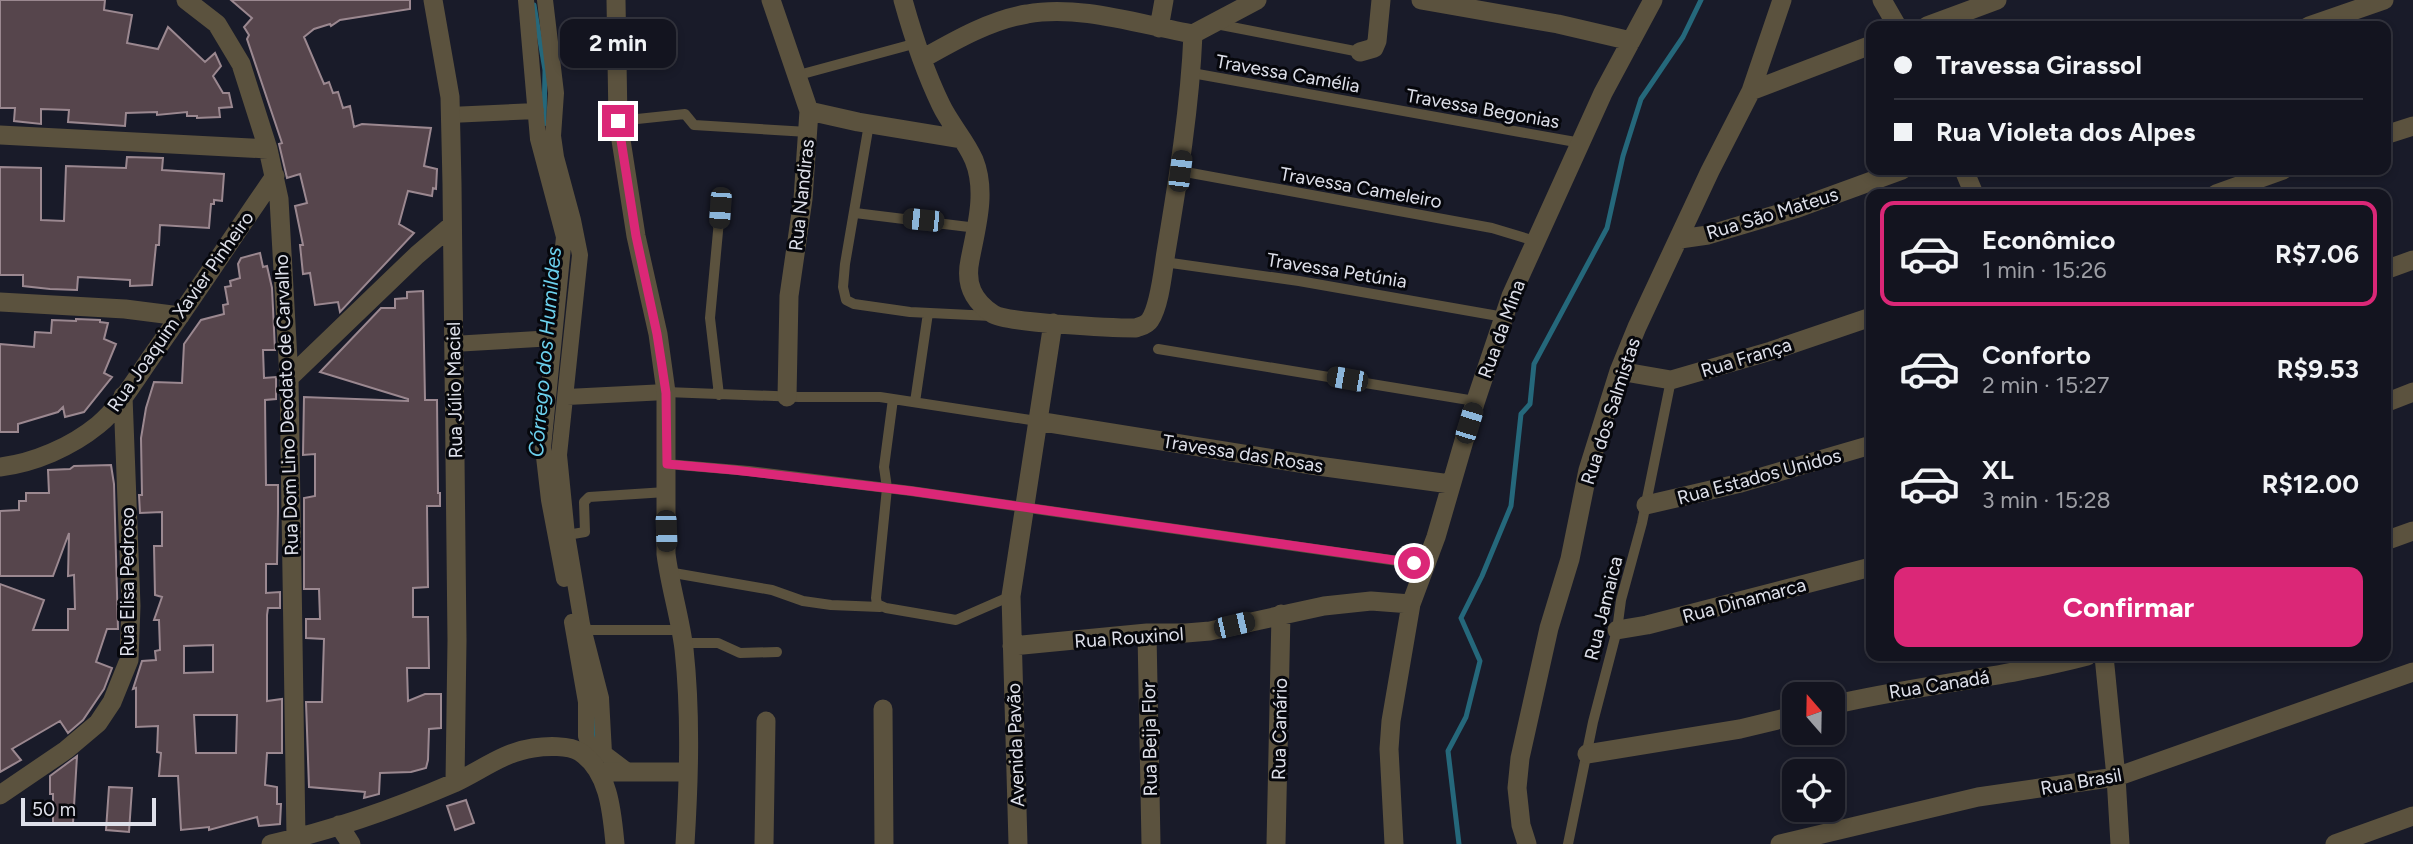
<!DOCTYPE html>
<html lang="pt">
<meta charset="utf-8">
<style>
:root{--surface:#13141f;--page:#1c1d28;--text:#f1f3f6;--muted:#9d9ea4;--line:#32333d;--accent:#db2777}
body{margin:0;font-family:Figtree,sans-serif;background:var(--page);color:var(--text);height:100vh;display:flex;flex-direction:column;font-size:26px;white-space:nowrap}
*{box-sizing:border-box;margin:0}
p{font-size:23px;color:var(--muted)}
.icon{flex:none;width:38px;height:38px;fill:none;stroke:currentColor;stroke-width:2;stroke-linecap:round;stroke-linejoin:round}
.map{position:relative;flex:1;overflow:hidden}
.details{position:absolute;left:1866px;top:189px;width:525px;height:472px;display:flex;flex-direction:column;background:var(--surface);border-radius:14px;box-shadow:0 4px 10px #0003,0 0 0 2px var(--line)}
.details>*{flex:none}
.guide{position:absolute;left:1866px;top:21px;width:525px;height:154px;border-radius:14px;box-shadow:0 4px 10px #0003,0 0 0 2px var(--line);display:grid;align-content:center;height:154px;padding:0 28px;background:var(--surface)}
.needle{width:46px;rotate:340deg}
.buttons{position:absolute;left:1782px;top:682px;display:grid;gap:14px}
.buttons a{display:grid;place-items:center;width:63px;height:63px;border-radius:14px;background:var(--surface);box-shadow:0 4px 10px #0003,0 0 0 2px var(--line);font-size:35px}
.scale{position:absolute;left:21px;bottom:18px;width:135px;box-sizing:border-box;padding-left:7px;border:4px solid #dee0ea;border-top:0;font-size:19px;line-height:24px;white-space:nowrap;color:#dee0ea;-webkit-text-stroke:5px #06070c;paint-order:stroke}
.end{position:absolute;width:32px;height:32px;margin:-16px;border:9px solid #db2777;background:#fff;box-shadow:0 0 0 4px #fff}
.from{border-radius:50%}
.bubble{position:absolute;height:49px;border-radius:14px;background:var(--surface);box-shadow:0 4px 10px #0003,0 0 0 2px var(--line);font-size:23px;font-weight:700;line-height:49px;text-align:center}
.car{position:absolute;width:21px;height:42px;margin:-21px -10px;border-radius:9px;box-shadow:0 0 5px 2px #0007;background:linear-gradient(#222 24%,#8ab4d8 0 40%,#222 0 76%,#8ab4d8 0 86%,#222 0)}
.guide b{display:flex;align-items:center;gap:24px;height:66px;font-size:26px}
.guide b+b{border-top:2px solid var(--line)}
.guide i{width:18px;height:18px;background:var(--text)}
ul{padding:12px 0 0;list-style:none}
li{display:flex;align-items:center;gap:21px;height:105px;margin:0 14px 10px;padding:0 14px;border:4px solid transparent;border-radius:14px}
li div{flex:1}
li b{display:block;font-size:26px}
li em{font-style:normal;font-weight:700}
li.active{border-color:var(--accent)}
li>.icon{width:63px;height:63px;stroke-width:1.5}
.button{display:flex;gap:14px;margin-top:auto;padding:14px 28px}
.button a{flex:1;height:80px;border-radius:14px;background:var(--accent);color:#fff;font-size:28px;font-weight:700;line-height:80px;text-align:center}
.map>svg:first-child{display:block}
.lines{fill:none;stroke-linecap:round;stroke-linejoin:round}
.stream{stroke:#25687b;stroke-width:5}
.building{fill:#56454c;stroke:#9b8890;stroke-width:2;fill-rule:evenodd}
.service{stroke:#5b523e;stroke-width:10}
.pedestrian{stroke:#5b523e;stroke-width:16}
.minor{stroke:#5b523e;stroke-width:19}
.route{stroke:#db2777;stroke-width:9}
.labels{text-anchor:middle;stroke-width:6;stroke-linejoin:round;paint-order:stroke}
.street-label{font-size:19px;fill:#dee0ea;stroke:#06070c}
.water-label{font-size:21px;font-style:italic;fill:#6cd1ee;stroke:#06070c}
</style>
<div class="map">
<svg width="2413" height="844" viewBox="0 0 2413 844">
<rect width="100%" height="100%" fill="#191b29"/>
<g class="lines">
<path class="stream" d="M534 5 545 70 544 124
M593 719 596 741
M1459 844 1448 751 1466 717 1480 661 1461 618 1482 576 1511 506 1521 414 1530 404 1534 364 1607 228 1623 156 1641 99 1683 37 1701 0"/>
</g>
<path class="building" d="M0 0H105L104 10 132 15 127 43 158 49 168 27 205 62 215 53 221 66 213 76 223 93H229L232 107 219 108 220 117 197 118V116H187V112L157 115V112L126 113 125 126 68 122 69 110 41 109V124L14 121 15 108H0Z
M231 0H410V9L340 20 331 26 330 24 314 29 304 37 324 84 329 82 333 93 338 92 343 108 350 106 354 127 362 124 431 128 424 166 437 169 436 189 433 188 432 196 408 191 399 224 414 233 340 312 338 302 315 305 310 273 303 274 300 245H303L295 206 307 203 300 174 287 178 279 144 282 143 247 39 249 35 244 27 252 18Z
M127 157 163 158 162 170 224 174 222 201 214 200V204H211L209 228 160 225 159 245H156L152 285 130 286V280L78 277 77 290 50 289 23 286V275H0V167L41 168V220L64 221 66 166 126 168Z
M260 253 263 267 267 266 272 288 275 350H263L264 378 276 377V399L265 400 266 485H278V512L277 564H266V593L280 592V608H268L267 615V701L282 699V753H267L265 785 277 787V804H281L280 824 259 826 257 817 209 830V827L181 830 178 776H159L161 753 157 752 158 726 136 727V688L133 689 142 661 156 660 155 651 160 650 159 620H154L162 597 155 595 154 546H162V512L140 513 139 495H142L141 438 146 408 154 382 182 383 184 344 201 320 224 314 223 305 228 304 225 287 231 286 230 281 240 278 238 264 241 258ZM213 645V672L184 673V646ZM194 715H237L236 753H196Z
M423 291 425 400H437L438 493H440V506H427L428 587 413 588V617H428L429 668H407L408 701 425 694H441V728L429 729 428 760 426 768 411 772 380 773 379 794 364 798 365 792 309 787 306 702H322L324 639 306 638V619H320L319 589H304V498L315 496V454L303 455 304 397 408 401V399L320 372 381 308H395V299L407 298V292Z
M76 319 100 320V322L108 323 104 339 116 344 104 373 112 377 84 412 65 417 63 407 58 412 18 424V432H0V344L34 347 35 332 51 333 52 320 76 321Z
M111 465 114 484 118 629H107L96 662 112 668 104 689 83 720 68 733 60 721 12 749 21 760 0 772V584L44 600 33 630H68V609H75L74 575 68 576 69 533 53 576H0V511L19 510V501H26V493H49L48 470 70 469 74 466Z
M77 756 73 823H53V794H50V776Z
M109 787 132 788 129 832 106 830Z
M466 800 474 823 455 830 447 806Z"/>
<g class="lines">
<path class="service" d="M1216 24 1360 52
M1192 73 1581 143
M795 76 917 43
M618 121 685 114 694 125 808 132
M869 124 845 264 843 287 846 300 854 304 910 312 991 316
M1180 171 1492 228 1535 241
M855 213 977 228
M1164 262 1299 281 1504 317
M1158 349 1475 401
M666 392 799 397H880L1037 421
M719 395 710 318 721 199
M893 399 884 467 887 488 876 598 877 604 886 608 956 620 1011 596
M915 402 928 313
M667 464 749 471 911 491 1426 565
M567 535 585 532 584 502 589 497 666 492
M668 572 772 590 803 601 831 605 880 607
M584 630H681
M683 643H718L740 653 777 652
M1568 844 1593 722 1617 630 1621 600 1642 523 1671 380"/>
<path class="pedestrian" d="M526 0 538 139 564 237 543 448 549 500 564 579
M545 0 556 93 553 136 556 157 573 220 580 255 559 455 567 535 582 624 601 698 604 753 629 772
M450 115 536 111
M453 344 554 338
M567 397 666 392
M572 622 586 702V736L596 767"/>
<path class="minor" d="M186 0 217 24 241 64 268 149 279 199 289 378 296 838
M433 0 450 97 452 184 457 640 455 782
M616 0 618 121 636 236 658 334 666 392V554C670 586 680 617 684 649 691 714 689 779 685 844
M771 0 809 111 803 199 789 296 787 397
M903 0C913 36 925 72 941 105 950 124 966 141 974 160 987 192 976 228 970 260 965 284 973 301 993 314 1007 323 1114 328 1136 328 1141 326 1147 325 1150 320 1160 305 1163 270 1166 252 1178 180 1190 107 1193 34
M1421 0 1558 24 1631 41
M1882 0 1897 26
M1927 26 1997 0
M2309 26 2384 0
M1159 28 1164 0
M1193 34 1257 0
M1360 52 1374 48 1377 41 1381 0
M922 59C954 41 990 20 1027 14 1079 4 1141 25 1193 34
M1751 91 1871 45
M809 111 858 122 961 139
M0 135 268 149
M2385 135 2413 126
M1964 170 1974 194
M2216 194 2283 170
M1680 239 1708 235 1795 209 1902 170
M2385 270 2413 260
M0 302 125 309 180 316
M1619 371 1671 380 1771 351 1871 317
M289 378 417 255 451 226
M2385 403 2413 392
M1037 421 1318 466 1450 484
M0 467C34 463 71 447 98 425 120 407 137 377 154 353 195 295 234 235 275 176
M1646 505 1741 483 1871 445
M2385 541 2413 531
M1617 630 1647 625 1871 567
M1147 633 1151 844
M1012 646 1147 633H1186L1210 631 1324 606 1371 601 1411 604
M2104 656 2116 777 2120 844
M1832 705C1917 685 2003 678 2087 656
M883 709 884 844
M1587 754 1740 729 1794 716
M600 772H688
M0 795 66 750 98 723 112 702 129 660 131 606 123 396
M339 825 351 844
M271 844C333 830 396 808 454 783 480 771 504 752 533 748 546 746 569 745 580 752 609 771 612 812 615 844
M764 844 766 721
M1018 844 1011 596 1053 323
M1276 844 1281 614
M1394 844 1389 749 1391 721 1411 604 1436 537 1475 403 1511 296 1603 93 1653 0
M1527 844 1521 825 1517 788 1520 758 1549 628 1570 559 1588 470 1619 371 1637 327 1710 171 1751 91 1782 0
M1780 844 1978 797 2116 777 2413 672
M2335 844 2413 816"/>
</g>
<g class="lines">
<path class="route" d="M618 121 636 236 657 334 663 373 666 393 667 464 734 470 911 491 1414 563"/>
</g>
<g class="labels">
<g class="street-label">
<text transform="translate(1288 73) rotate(10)" y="7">Travessa Camélia</text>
<text transform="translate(1483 108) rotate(10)" y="7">Travessa Begonias</text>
<text transform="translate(1361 187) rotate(10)" y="7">Travessa Cameleiro</text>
<text transform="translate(801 195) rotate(-84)" y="7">Rua Nandiras</text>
<text transform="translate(1772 213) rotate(-17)" y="7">Rua São Mateus</text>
<text transform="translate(1337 270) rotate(9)" y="7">Travessa Petúnia</text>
<text transform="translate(180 311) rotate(-55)" y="7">Rua Joaquim Xavier Pinheiro</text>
<text transform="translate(1501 329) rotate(-70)" y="7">Rua da Mina</text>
<text transform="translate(1746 357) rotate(-17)" y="7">Rua França</text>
<text transform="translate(454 390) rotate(-91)" y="7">Rua Júlio Maciel</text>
<text transform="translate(286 405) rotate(-92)" y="7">Rua Dom Lino Deodato de Carvalho</text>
<text transform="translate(1610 411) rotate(-72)" y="7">Rua dos Salmistas</text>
<text transform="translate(1243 453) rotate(9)" y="7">Travessa das Rosas</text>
<text transform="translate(1759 476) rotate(-15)" y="7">Rua Estados Unidos</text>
<text transform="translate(127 582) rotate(-90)" y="7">Rua Elisa Pedroso</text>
<text transform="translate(1744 600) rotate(-15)" y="7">Rua Dinamarca</text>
<text transform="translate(1603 608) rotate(-76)" y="7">Rua Jamaica</text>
<text transform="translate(1129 637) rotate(-4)" y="7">Rua Rouxinol</text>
<text transform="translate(1939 684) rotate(-9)" y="7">Rua Canadá</text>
<text transform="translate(1279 729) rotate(-89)" y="7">Rua Canário</text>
<text transform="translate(1149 739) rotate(-91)" y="7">Rua Beija Flor</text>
<text transform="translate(1015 745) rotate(-92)" y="7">Avenida Pavão</text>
<text transform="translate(2081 781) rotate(-10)" y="7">Rua Brasil</text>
</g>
<g class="water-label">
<text transform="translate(545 352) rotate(-85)" y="7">Córrego dos Humildes</text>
</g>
</g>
</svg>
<div class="buttons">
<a><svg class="needle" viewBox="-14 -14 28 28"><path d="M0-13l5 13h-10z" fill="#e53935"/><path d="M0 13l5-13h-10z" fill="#9d9ea4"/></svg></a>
<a><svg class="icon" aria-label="locate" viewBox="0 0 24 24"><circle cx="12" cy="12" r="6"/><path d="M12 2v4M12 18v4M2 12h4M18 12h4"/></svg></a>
</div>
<div class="scale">50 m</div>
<i class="end from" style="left:1414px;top:563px"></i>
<i class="end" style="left:618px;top:121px"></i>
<div class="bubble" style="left:560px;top:19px;width:116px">2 min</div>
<i class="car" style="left:1180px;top:171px;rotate:7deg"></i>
<i class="car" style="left:720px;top:208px;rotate:184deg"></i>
<i class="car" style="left:923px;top:220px;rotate:276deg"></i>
<i class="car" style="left:1347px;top:379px;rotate:280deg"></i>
<i class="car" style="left:1469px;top:423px;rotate:17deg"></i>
<i class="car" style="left:666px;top:531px;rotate:178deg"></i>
<i class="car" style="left:1234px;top:625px;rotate:77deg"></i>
<div class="guide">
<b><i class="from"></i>Travessa Girassol</b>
<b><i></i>Rua Violeta dos Alpes</b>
</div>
<section class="details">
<ul>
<li class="active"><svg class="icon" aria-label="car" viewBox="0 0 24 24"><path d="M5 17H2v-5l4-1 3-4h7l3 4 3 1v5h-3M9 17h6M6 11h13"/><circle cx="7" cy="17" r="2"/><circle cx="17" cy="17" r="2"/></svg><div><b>Econômico</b><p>1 min · 15:26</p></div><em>R$7.06</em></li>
<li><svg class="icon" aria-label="car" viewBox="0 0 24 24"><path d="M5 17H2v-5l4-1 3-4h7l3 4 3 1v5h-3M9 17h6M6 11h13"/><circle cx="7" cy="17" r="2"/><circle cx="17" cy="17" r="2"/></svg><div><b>Conforto</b><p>2 min · 15:27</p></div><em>R$9.53</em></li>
<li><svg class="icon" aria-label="car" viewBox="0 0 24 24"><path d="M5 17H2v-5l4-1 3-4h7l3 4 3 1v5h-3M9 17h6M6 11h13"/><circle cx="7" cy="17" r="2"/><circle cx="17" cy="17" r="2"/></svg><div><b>XL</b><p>3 min · 15:28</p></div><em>R$12.00</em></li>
</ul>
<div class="button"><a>Confirmar</a></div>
</section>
</div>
